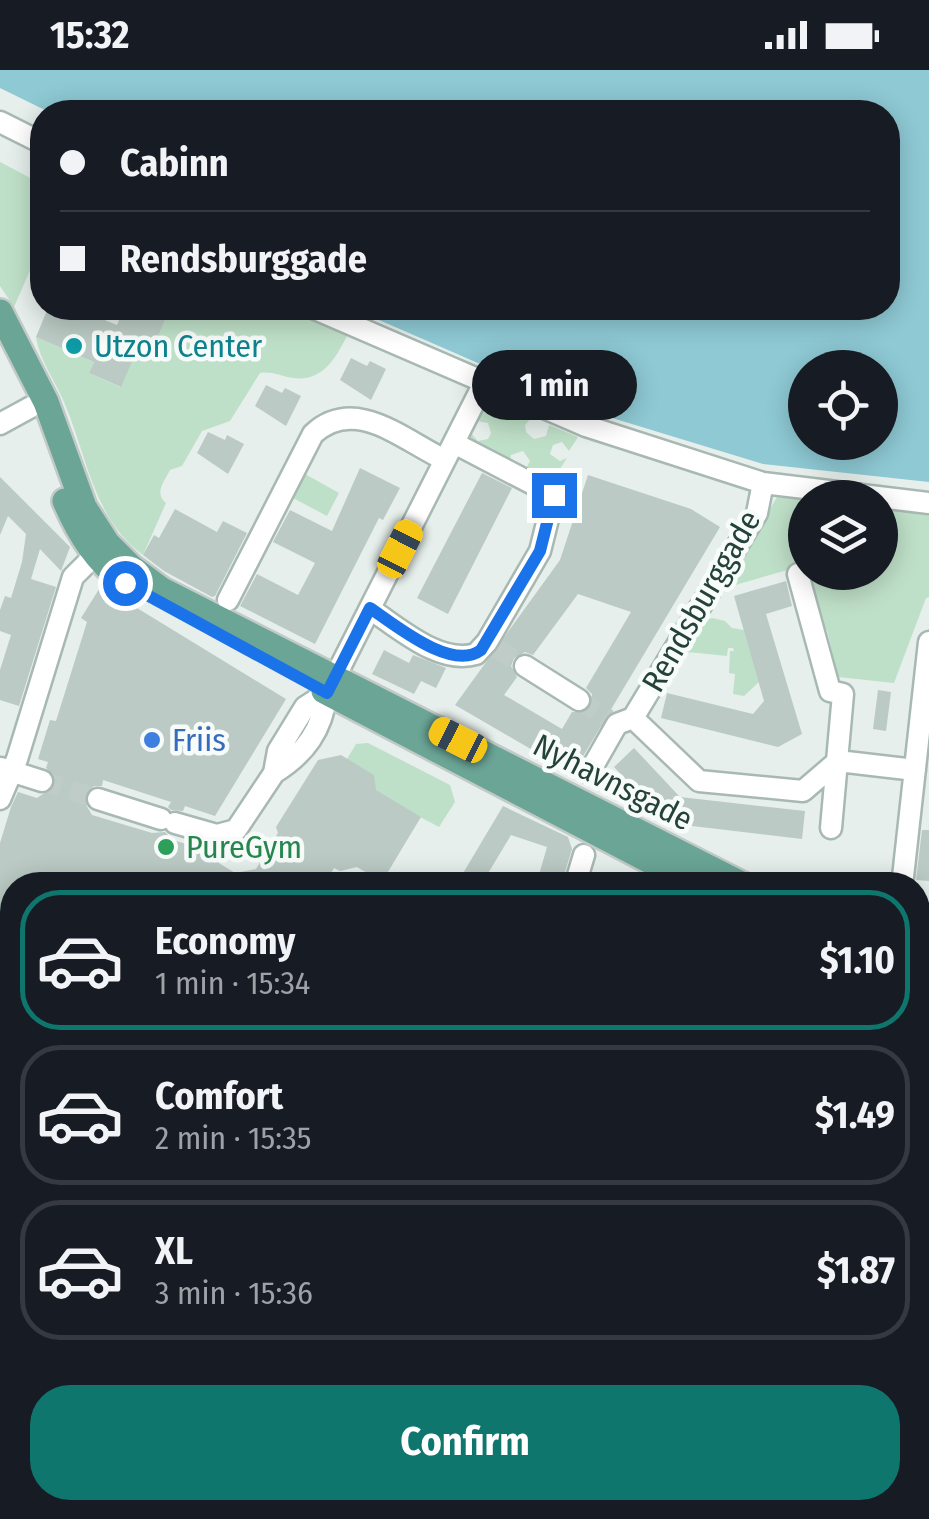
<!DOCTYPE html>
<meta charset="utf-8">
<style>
:root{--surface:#171b24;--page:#242831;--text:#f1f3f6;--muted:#9ea1a6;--line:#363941;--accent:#0f766e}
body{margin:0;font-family:"Fira Sans Condensed",sans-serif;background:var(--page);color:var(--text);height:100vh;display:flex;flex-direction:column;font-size:38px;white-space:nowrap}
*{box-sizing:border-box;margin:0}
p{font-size:32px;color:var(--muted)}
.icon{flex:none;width:55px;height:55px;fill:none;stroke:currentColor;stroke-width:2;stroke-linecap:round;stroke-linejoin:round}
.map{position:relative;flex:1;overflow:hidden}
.drawer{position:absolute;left:0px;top:802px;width:930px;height:648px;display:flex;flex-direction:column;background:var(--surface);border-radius:40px 40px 0 0;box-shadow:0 5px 25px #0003}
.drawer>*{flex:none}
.guide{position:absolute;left:30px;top:30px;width:870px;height:220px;border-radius:40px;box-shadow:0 5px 25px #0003;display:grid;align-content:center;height:220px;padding:0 30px;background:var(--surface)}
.controls{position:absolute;left:788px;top:280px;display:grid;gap:20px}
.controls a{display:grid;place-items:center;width:110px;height:110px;border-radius:50%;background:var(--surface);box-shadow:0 5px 25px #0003;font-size:50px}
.end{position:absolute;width:45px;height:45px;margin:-22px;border:12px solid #1a73e8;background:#fff;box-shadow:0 0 0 5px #fff}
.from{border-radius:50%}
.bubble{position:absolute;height:70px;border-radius:35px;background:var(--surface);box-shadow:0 5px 25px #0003;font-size:32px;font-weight:700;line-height:70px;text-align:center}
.car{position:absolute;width:30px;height:60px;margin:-30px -15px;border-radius:12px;box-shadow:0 0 8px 2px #0007;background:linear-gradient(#f5c518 24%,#345 0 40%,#f5c518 0 76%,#345 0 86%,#f5c518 0)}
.guide b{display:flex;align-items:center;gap:35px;height:95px;font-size:38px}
.guide b+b{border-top:2px solid var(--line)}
.guide i{width:25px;height:25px;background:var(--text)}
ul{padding:18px 0 0;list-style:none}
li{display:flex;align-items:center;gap:30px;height:140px;margin:0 20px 15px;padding:0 10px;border:5px solid var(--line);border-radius:40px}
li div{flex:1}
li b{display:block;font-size:38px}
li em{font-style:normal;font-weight:700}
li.selected{border-color:var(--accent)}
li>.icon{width:90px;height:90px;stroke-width:1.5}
.primary-button{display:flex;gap:20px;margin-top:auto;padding:20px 30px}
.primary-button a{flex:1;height:115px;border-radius:40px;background:var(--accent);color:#fff;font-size:40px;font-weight:700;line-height:115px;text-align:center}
.status{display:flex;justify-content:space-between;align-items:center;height:70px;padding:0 50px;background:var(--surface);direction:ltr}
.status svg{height:28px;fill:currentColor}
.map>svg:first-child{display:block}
.green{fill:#bfe0c8}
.water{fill:#8ec9d4;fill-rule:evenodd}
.building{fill:#bbcac4;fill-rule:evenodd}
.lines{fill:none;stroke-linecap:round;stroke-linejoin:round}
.minor-tunnel{stroke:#bfccc8;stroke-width:20;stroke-dasharray:20 10;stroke-linecap:butt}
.minor-casing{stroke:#a8b8b2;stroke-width:25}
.major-casing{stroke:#c2cac8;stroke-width:30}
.minor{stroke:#fff;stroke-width:20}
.major{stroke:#6aa596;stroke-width:25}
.route{stroke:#1a73e8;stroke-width:12}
.culture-dot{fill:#0f9aa8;stroke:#f7fbf9;stroke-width:4}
.shop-dot{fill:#3f7fe0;stroke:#f7fbf9;stroke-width:4}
.leisure-dot{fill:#2e9e5b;stroke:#f7fbf9;stroke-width:4}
.labels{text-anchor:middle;stroke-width:9;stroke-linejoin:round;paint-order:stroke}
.culture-label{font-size:32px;fill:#0d838f;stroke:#f7fbf9;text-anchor:start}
.street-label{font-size:32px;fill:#24423a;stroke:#f7fbf9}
.shop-label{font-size:32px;fill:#366cbe;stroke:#f7fbf9;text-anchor:start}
.leisure-label{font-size:32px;fill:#27864d;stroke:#f7fbf9;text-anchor:start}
</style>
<div class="status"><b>15:32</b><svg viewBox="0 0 49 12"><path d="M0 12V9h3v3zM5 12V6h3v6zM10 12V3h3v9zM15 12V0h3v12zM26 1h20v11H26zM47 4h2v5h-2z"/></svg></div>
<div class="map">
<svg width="929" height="1449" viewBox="0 0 929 1449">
<rect width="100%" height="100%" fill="#e6efeb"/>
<path class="green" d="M0 92 42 114V173L14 237 0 216Z
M170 238H286L348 264C336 288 323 312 293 308 280 306 272 301 260 303L230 351 202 361 182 396 170 400C164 412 154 423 166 433L143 485C93 449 87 385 64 332 55 311 39 289 36 267L94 292 89 303 120 317 137 279 150 284Z
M494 329 532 347 525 355 526 362 534 369 546 366 549 355 578 367 569 381 562 372 553 375 550 384 560 391 567 388 551 413 525 400 530 391 523 381 511 385 510 392 466 371 470 362 478 371 488 369 491 363 488 353 476 351 486 331Z
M305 404 339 423 327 446 293 428Z
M778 425 805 428V502H880V436L929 442V527L926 528 894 613 838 607 827 560 821 561 801 496 732 516 740 503 736 500Z
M712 548 725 551 732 558 744 560 759 612 744 626 733 624 735 604 729 603 730 581H734L733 578H728L727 586 678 581 701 551Z
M368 673 450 715 455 732 439 757 420 747 380 815H366L371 805 357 797 347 689 356 674Z"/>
<path class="water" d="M0 0H929V412L763 394 586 340 379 250 360 238H888V42H49L0 18ZM805 298H880V372H805Z"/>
<path class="building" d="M48 238H95L92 245 117 255 124 238H170L150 285 137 280 121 317 89 303 94 292 36 267Z
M351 288 367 296 370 291 386 299 371 330 340 310Z
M266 315 282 323 285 318 301 326 286 356 255 336Z
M208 362 225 370 227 365 244 374 228 404 197 383Z
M360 398 400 418 383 450 379 448 315 574 240 536 257 504 298 525 315 493 273 472 290 440 332 461Z
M482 403 512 418 448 544 417 528Z
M588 405 691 439 720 457 576 698 546 688 455 635 560 490ZM578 524 631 542 586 618 592 624 591 636 584 642H572L562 659 504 625 517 607 511 596 514 588 525 582 533 585Z
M0 407 70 477 61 501 40 479 31 509 56 517 19 636 0 630V600L11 565 0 561V540L5 526 11 528 22 492 26 464 8 446 0 465Z
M175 439 217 462 223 451 247 463 215 526 212 527 164 501 143 485 154 465 159 468Z
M786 511 792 536 766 544 802 664 778 677 661 648 667 623 753 644 764 631 734 526Z
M101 516 286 629 215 746 185 736 183 741 171 740 168 737 171 732 103 710 102 716H94L85 724V733L92 745 152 763 165 762 168 765 166 768 190 775 235 803 256 799 278 763 276 757 318 690 341 685 374 705 376 720 421 747 380 815H366L371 805 357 797 340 801 334 798 324 815H12L0 848V773L11 737 18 722 37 728 55 716V707L46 698 48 692 38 689 50 650 56 651 87 552 81 548Z
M384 580 409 593 413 585 446 598 436 618 421 611 414 624 372 604Z
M878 620 891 622 886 661 873 659Z
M634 678 680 727 805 741 802 769 667 753 614 697Z
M503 736 568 767 572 779 561 815H536L547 777 511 765 481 815H456Z
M922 760H929V811L916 810Z
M0 864 12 868 8 897H12V932H0Z
M918 896 929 897V1057L918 1056Z
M0 960H12V1023L0 1019Z
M0 1045 12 1054V1075L0 1070Z
M918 1090 929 1091V1110L918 1109Z
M0 1100 12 1105V1121L0 1150Z
M0 1152 12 1156V1173L0 1168Z
M12 1248V1271L0 1272V1249Z
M929 1278V1329L924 1342 918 1340V1289Z
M12 1300V1322L0 1323V1301Z
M918 1369 929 1374V1393L918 1389Z
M0 1380H12V1397L0 1396Z
M0 1424 12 1425V1448H0Z
M60 1438H80V1449H60Z
M120 1438H392L395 1449H120Z
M707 1438H729L727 1449H705Z
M813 1438H848L854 1449 813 1444Z"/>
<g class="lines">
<path class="minor-tunnel" d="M496 578 525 596
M579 630 608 649
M42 711 98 729"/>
<defs>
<path id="minor" d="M0 52 42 73
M313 238 586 356 763 413 929 433
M0 354 31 337
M798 504 830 621 843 624 831 758
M228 530 313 364C355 325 403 370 445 390
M370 539C398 557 439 595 476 584L487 572 540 481 554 425 454 373
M525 596 579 630
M633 648 699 711 803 721 838 691 915 700
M1 698 42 711
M274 703C306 683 322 660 327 623L484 313
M589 703 617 654 633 648 757 443 763 413
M0 729 17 689 73 507 94 486
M98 729 161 749
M175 753 217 765 236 760 274 703 278 681 305 637 327 623
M903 807 929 572
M575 815 584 785
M0 946H12
M918 1072 929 1073
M0 1084 12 1091
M918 1270 929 1239
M0 1288 12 1286
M918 1354 929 1358
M0 1410 12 1411
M94 1438V1449
M505 1438 575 1449
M421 1449 426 1438
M690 1449 692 1438
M891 1449 911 1438"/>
<path id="major" d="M0 242 46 332 84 437 107 473 131 497 162 520 743 815
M65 431C80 466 96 490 126 514
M324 621 696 815
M918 877H929"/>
</defs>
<use href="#minor" class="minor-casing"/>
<use href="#major" class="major-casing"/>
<use href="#minor" class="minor"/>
<use href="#major" class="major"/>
</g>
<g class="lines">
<path class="route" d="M125 513 327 623 370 538C395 555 452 602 481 580L540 481 554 425"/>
</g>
<circle class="culture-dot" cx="74" cy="276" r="10"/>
<circle class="shop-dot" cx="152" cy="670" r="10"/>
<circle class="leisure-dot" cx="166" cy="777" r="10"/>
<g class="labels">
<g class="culture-label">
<text x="94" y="287">Utzon Center</text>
</g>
<g class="street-label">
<text transform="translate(701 531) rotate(-60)" y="11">Rendsburggade</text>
<text transform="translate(613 712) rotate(27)" y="11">Nyhavnsgade</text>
</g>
<g class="shop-label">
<text x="172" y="681">Friis</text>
</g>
<g class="leisure-label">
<text x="186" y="788">PureGym</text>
</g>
</g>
</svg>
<div class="controls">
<a><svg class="icon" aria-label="locate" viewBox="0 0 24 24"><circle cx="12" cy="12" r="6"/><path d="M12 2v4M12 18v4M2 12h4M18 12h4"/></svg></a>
<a><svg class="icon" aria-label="layers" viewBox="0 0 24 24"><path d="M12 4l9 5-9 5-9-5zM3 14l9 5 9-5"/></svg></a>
</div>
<i class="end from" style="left:125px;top:513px"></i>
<i class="end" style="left:554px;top:425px"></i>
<div class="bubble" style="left:472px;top:280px;width:165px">1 min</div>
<i class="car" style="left:400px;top:479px;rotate:27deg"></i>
<i class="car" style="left:458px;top:670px;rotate:297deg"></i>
<div class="guide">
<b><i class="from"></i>Cabinn</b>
<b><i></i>Rendsburggade</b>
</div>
<section class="drawer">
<ul>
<li class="selected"><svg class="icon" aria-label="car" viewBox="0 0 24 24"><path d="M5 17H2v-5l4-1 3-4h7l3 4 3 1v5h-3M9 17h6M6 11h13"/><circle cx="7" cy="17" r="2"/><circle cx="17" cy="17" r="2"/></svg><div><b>Economy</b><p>1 min · 15:34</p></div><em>$1.10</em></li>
<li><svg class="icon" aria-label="car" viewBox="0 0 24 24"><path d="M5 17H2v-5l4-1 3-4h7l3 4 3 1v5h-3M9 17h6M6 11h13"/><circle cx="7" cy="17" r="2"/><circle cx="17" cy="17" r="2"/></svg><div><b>Comfort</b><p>2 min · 15:35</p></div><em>$1.49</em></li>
<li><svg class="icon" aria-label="car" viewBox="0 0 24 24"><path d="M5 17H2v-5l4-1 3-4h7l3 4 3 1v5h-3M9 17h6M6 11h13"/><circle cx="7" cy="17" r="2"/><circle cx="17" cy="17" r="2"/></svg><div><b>XL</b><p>3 min · 15:36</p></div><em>$1.87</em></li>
</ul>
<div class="primary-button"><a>Confirm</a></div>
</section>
</div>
